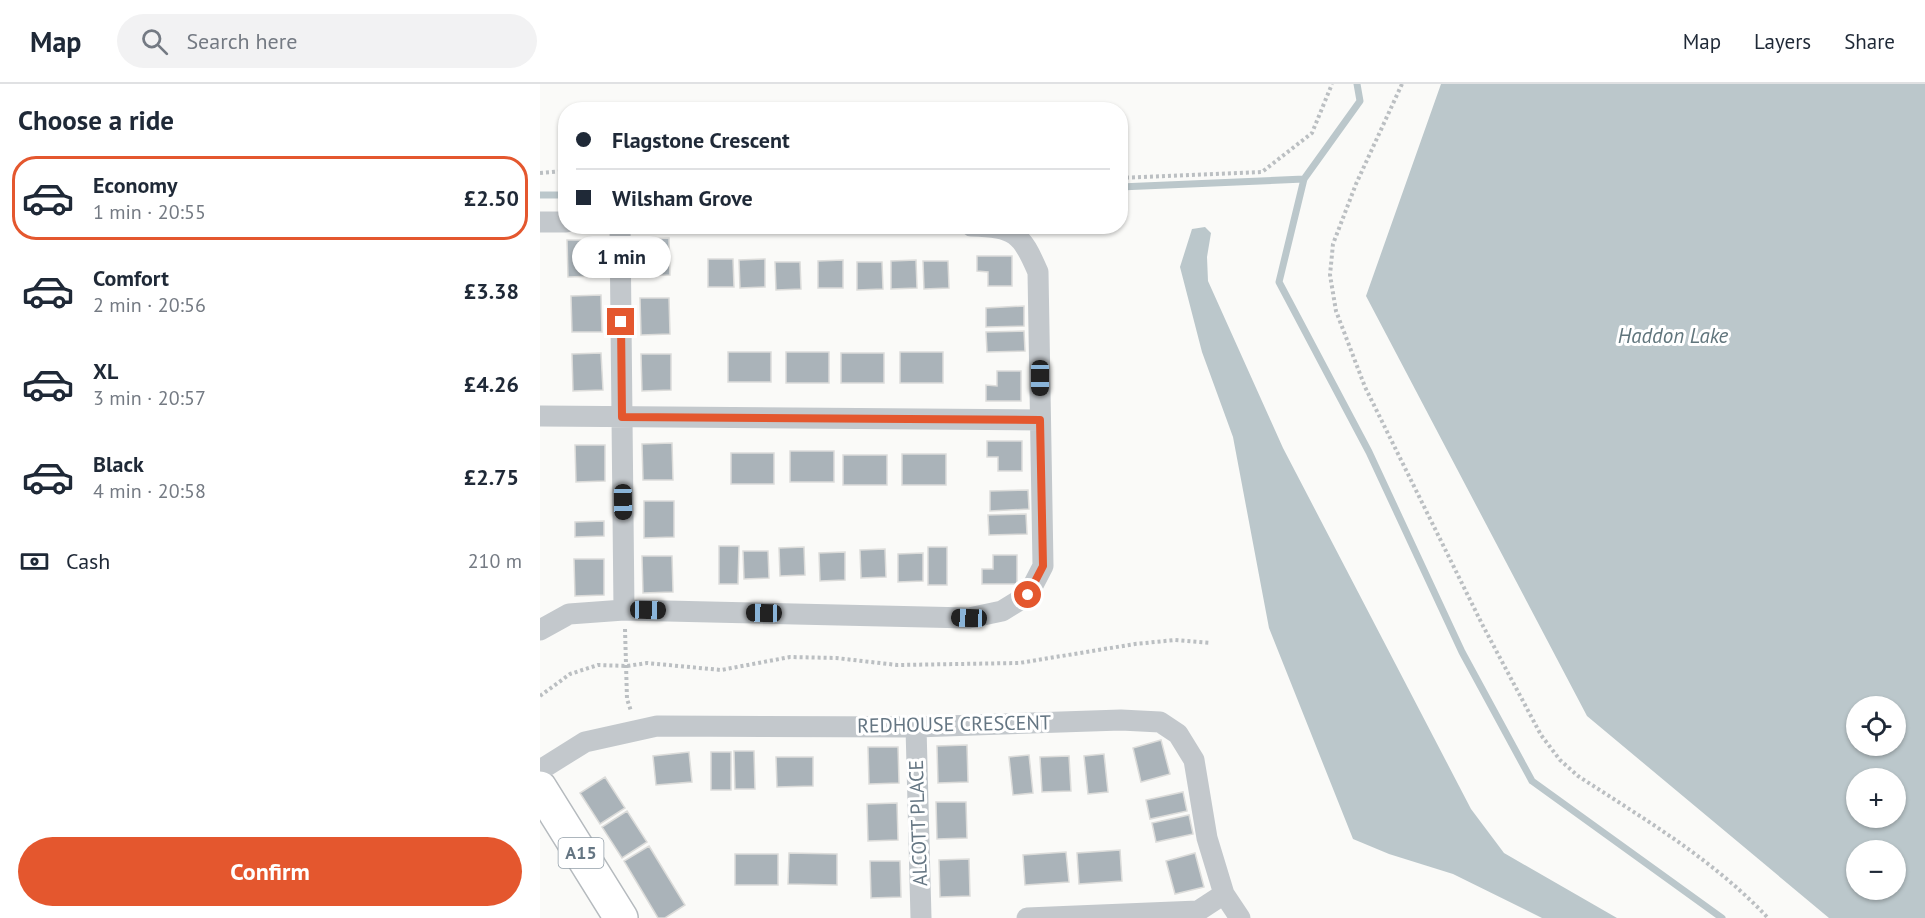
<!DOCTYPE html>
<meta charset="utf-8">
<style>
:root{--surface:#fff;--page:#f2f2f3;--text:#1f2937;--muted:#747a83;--line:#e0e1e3;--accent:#e4572e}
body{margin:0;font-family:"PT Sans",sans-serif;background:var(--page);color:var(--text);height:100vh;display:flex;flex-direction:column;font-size:22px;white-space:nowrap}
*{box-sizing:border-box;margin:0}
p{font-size:20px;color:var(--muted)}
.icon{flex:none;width:33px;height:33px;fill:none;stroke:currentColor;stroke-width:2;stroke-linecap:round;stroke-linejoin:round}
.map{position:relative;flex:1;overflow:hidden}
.sheet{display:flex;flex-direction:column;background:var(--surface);width:540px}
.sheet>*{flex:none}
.guide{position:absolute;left:18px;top:18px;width:570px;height:132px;border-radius:24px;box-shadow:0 2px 4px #0004;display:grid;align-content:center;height:132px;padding:0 18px;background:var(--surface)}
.controls{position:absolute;left:1306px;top:612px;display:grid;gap:12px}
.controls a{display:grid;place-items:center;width:60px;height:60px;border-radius:50%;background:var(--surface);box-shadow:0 2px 4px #0004;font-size:30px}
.end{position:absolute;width:27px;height:27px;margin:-14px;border:8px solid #e4572e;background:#fff;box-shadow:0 0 0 3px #fff}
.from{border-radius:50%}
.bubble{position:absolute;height:42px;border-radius:21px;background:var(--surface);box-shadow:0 2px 4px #0004;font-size:20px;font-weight:800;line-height:42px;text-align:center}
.car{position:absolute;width:18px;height:36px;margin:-18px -9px;border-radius:8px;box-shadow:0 0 4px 2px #0007;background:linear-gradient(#222 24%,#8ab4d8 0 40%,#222 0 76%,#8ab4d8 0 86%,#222 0)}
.guide b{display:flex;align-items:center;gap:21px;height:57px;font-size:22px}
.guide b+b{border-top:2px solid var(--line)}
.guide i{width:15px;height:15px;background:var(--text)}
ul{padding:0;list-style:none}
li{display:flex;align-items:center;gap:18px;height:84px;margin:0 12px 9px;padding:0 6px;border:3px solid transparent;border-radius:24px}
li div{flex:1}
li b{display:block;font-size:22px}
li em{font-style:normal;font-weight:800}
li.on{border-color:var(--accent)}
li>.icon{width:54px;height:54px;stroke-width:1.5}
h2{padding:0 18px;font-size:27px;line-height:72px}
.pay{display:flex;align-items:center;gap:15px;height:66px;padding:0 18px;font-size:22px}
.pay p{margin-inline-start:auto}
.action{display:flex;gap:12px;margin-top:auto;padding:12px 18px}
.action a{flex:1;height:69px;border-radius:36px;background:var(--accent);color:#fff;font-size:24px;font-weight:800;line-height:69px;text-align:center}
header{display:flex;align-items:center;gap:36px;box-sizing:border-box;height:84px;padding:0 30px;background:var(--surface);border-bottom:2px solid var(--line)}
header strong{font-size:28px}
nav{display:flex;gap:33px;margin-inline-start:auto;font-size:21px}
.search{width:420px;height:54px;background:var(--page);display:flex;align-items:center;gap:15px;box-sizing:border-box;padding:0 21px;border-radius:33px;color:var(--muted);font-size:22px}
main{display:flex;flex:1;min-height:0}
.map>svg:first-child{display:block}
.water{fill:#bbc7cb;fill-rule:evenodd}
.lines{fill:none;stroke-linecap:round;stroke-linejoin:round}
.stream{stroke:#bbc7cb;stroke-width:7}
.building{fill:#aab3b9;stroke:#dcdcda;stroke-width:1.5}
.primary-casing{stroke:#b5babe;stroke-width:36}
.path{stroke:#bbbfc2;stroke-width:4;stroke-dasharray:3 3;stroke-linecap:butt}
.street{stroke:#c3c8cc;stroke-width:21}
.primary{stroke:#fff;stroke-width:33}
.route{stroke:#e4572e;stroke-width:8}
.labels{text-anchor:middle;stroke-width:6;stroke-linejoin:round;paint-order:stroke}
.shield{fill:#fff;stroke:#939fa8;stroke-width:1.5}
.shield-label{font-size:18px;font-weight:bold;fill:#657683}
.street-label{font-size:20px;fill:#657683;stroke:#fff}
.water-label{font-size:21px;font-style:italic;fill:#60757c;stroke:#fff}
</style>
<header>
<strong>Map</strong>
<div class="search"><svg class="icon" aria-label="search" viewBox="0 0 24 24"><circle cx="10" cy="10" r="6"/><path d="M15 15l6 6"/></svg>Search here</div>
<nav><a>Map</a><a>Layers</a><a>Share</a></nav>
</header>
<main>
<section class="sheet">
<h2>Choose a ride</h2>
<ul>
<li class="on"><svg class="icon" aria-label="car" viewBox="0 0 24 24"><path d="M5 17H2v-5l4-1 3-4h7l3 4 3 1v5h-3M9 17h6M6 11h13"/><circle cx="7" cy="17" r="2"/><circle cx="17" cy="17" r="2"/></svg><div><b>Economy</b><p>1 min · 20:55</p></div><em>£2.50</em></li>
<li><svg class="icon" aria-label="car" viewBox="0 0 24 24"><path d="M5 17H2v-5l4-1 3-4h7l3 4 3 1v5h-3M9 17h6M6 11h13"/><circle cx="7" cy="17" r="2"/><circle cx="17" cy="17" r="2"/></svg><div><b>Comfort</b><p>2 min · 20:56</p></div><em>£3.38</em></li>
<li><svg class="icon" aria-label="car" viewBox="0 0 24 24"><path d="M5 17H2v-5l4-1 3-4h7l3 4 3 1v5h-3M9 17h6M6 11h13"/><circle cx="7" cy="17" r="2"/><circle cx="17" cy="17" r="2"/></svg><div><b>XL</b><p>3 min · 20:57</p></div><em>£4.26</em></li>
<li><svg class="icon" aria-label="car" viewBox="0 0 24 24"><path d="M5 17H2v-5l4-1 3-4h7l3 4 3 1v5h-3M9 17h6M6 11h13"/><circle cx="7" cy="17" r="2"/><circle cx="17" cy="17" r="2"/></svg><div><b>Black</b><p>4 min · 20:58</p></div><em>£2.75</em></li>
</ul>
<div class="pay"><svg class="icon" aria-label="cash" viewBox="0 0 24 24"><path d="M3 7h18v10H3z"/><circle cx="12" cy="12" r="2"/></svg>Cash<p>210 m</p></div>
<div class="action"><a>Confirm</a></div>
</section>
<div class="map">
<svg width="1385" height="834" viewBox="0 0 1385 834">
<rect width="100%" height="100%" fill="#fafaf8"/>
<path class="water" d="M901 0H1385V834H1289L1047 632 826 212ZM1317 622H1356V662H1317ZM1317 694H1356V734H1317ZM1317 766H1356V806H1317Z
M665 143 671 149 667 173 668 197 743 364 931 725 964 769 1077 834H1002L913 790 849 770 813 755 729 544 693 353 662 268 640 183 652 145Z"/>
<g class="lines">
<path class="stream" d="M817 0 820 17 764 95 739 198 829 368 922 568 992 697 1182 834
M580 103 764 95
M0 111H26"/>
</g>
<path class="building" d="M129 154 130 191 100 192V155Z
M27 156H57L58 192 28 193Z
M437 172H472V202H448V188L437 187Z
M168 175H193L194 203H168Z
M225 175V203L200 204 199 176Z
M303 176V204H278V177Z
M376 176 377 204 351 205V177Z
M383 177H408L409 204 384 205Z
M235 178H260L261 205 236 206Z
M317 178H342L343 205 317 206Z
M61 211 62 248H32L31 212Z
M100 214H129L130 250 101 251Z
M484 222V242L446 243V224Z
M484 247 485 267 447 268 446 248Z
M188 268H231V298H188Z
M246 268H289V299H246Z
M360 268H403V299H360Z
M61 269 63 306 33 307 32 270Z
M301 269H344V299H301Z
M101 270H131V306L102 307Z
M457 287H481V317H446V301L457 302Z
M447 357H482V387H458V373H447Z
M132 359 133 396H103L102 360Z
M35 361H65V397L36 398Z
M250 367H294V398H250Z
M191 369H234V400H191Z
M362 370H406V401H362Z
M303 371H347V401H303Z
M488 406 489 425 450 427V407Z
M104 417H134V453L104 454Z
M486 430 487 450 449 451 448 431Z
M64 437V452L35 453V438Z
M179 462H199L198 500H179Z
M264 463 265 491 240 492 239 464Z
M388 463H407V501H388Z
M345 465 346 493 321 494 320 466Z
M203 467H228L229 494 204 495Z
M305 468V496L280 497 279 469Z
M383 469V497L358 498V470Z
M453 471H477V500H442V485H453Z
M102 472H132L133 508 103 509Z
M34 475H64V511L35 512Z
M621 656 630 690 601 698 593 664Z
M427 661 428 698 398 699 397 662Z
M328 663H358L359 699 329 700Z
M194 667H214L215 705H195Z
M149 668 152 698 116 701 113 672Z
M171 668H191V706H171Z
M564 670 568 708 548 710 544 672Z
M489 671 493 709 473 711 469 673Z
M529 672 531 707 502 708 500 673Z
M236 673H273V702L237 703Z
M65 693 85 724 60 740 40 709Z
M643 708 647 727 610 735 606 716Z
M396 718H426L427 754 397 755Z
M357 719 358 756 328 757 327 720Z
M87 727 107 758 82 774 62 743Z
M649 731 653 750 616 758 612 739Z
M109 762 145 821 125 834H118L84 777Z
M580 766 582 797 539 800 537 769Z
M526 768 529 798 485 801 483 771Z
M249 769 297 770V801L248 800Z
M655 769 664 803 635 810 626 777Z
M195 770H238V801H195Z
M429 775 430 812 400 813 399 776Z
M330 777H360L361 813 331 814Z"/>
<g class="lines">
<defs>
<path id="primary" d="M0 704 81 834"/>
</defs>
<use href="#primary" class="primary-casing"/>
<path class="path" d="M862 0 816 100 793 160 790 191 796 227 825 303 942 540 1001 651 1020 676 1038 692C1104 735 1174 776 1228 834
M0 89 26 87
M580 94 722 88 772 49 792 0
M85 545 87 615 91 627
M0 612 30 590 58 581 87 582 107 579 181 586 250 573 296 574 357 581 479 579 595 560 635 556 671 559"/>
<path class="street" d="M0 138H26
M80 142 84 526
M0 332 500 336
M0 546 29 530 84 526 429 534 462 527 488 511 503 482 498 188C481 149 475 143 431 142
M376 643 381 834
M0 686 45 658 117 642 376 643 581 636 620 638 638 650 654 676 667 754 684 810 700 834
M487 834 658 827 684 810"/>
<use href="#primary" class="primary"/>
</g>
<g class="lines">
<path class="route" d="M81 238 82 333 500 336 503 482 488 511"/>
</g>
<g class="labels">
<rect class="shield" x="18.5" y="754" width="45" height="30" rx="4.5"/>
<g class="shield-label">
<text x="41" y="775">A15</text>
</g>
<g class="street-label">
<text transform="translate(414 640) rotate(-1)" y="7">REDHOUSE CRESCENT</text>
<text transform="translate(378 739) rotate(-92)" y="7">ALCOTT PLACE</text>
</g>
<g class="water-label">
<text x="1133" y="259">Haddon Lake</text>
</g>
</g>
</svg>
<div class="controls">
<a><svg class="icon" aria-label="locate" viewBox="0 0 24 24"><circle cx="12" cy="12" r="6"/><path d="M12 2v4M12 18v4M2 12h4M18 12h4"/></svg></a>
<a>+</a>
<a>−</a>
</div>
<i class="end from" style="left:488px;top:511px"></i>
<i class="end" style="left:81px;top:238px"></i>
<div class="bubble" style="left:32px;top:152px;width:99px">1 min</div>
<i class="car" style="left:500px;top:294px;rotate:180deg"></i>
<i class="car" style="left:83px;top:418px;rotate:179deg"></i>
<i class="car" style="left:108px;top:526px;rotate:91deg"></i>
<i class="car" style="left:224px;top:529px;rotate:271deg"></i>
<i class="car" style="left:429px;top:534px;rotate:272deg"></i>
<div class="guide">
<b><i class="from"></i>Flagstone Crescent</b>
<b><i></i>Wilsham Grove</b>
</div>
</div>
</main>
